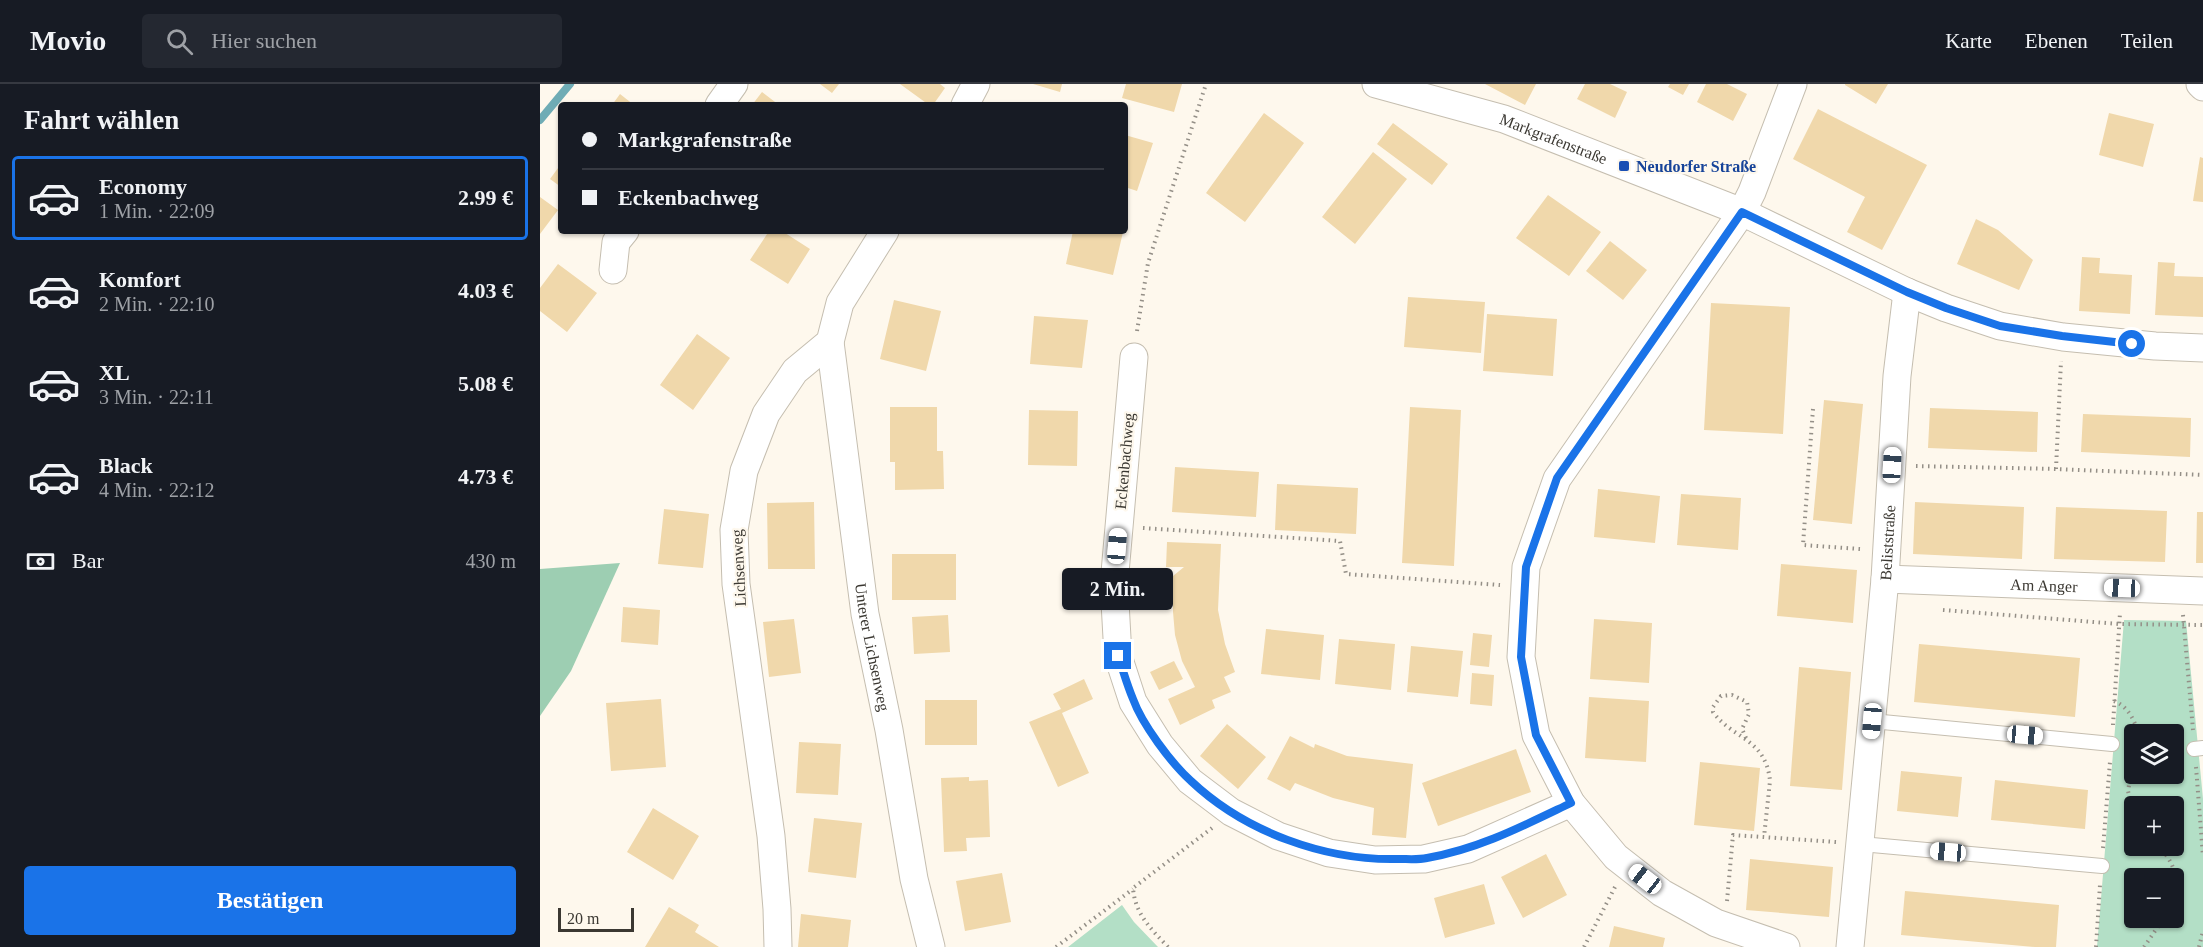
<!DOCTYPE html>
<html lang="de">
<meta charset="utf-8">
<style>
:root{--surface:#171b24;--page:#242831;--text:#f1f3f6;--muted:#9ea1a6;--line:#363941;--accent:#1a73e8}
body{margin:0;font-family:"Times New Roman",serif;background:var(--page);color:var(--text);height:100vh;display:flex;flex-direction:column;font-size:22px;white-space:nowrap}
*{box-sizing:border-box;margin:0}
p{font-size:20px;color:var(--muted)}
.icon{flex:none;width:33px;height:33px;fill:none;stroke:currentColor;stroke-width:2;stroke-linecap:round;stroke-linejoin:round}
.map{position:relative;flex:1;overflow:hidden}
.sheet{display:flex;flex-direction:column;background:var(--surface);width:540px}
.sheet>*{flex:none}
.guide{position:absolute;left:18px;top:18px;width:570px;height:132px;border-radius:6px;box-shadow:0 2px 4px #0004;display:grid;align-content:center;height:132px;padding:0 24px;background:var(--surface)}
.buttons{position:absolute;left:1584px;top:640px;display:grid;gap:12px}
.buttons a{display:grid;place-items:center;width:60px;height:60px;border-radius:6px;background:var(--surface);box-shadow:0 2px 4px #0004;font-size:30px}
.scale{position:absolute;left:18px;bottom:15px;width:76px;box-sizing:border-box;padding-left:6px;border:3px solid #3b3832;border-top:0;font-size:16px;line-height:21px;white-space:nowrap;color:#3b3832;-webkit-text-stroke:4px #fef8ed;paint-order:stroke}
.end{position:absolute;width:27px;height:27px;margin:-14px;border:8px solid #1a73e8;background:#fff;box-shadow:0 0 0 3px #fff}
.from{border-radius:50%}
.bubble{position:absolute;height:42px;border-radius:6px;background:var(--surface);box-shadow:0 2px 4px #0004;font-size:20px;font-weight:700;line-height:42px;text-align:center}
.car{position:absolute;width:18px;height:36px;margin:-18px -9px;border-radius:8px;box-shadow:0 0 4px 2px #0007;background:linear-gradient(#fff 24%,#345 0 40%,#fff 0 76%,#345 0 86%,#fff 0)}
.guide b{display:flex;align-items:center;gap:21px;height:57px;font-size:22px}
.guide b+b{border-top:2px solid var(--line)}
.guide i{width:15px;height:15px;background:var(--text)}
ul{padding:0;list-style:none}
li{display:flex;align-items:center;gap:18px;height:84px;margin:0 12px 9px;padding:0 12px;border:3px solid transparent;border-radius:6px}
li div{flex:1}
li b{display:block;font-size:22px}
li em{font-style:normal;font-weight:700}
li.current{border-color:var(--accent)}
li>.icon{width:54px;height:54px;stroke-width:1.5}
h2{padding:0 24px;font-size:27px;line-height:72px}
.pay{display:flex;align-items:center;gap:15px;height:66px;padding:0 24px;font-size:22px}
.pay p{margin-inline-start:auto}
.button{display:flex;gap:12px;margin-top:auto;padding:12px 24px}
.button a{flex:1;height:69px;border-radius:6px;background:var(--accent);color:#fff;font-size:24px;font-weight:700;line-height:69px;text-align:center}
header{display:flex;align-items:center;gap:36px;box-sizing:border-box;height:84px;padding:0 30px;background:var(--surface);border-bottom:2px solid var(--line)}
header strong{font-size:28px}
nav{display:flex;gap:33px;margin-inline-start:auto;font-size:21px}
.search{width:420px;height:54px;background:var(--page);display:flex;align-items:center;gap:15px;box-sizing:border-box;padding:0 21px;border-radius:6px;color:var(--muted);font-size:22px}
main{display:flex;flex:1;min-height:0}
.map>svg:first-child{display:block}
.green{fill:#b3dfc6;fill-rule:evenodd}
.forest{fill:#9dceb2}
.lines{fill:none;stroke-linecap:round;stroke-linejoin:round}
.stream{stroke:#6facb5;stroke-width:8}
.building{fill:#f0d8ab}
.service-casing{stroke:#c5beb0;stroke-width:16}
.minor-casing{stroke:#c5beb0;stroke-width:29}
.path{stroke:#948f87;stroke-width:4;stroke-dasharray:1.5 4.5;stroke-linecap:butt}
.service{stroke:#fff;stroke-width:14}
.minor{stroke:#fff;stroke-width:27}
.route{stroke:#1a73e8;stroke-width:8}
.transit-dot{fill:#1a4fb4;stroke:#fef8ed;stroke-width:2}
.labels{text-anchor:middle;stroke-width:4.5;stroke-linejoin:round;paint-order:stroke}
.street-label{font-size:16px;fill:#3b3832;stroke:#fef8ed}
.transit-label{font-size:16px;font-weight:bold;fill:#164399;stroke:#fef8ed;text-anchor:start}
</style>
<header>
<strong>Movio</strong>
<div class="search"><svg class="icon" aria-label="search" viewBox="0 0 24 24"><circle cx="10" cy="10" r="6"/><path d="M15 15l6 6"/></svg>Hier suchen</div>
<nav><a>Karte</a><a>Ebenen</a><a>Teilen</a></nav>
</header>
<main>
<section class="sheet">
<h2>Fahrt wählen</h2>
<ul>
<li class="current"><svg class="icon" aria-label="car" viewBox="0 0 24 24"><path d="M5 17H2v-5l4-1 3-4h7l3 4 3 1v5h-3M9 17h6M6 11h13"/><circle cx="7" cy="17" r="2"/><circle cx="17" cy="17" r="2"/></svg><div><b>Economy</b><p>1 Min. · 22:09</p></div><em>2.99 €</em></li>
<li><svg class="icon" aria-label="car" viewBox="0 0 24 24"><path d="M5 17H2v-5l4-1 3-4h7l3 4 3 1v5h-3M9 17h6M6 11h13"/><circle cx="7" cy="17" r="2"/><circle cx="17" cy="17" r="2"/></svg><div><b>Komfort</b><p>2 Min. · 22:10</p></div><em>4.03 €</em></li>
<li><svg class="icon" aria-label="car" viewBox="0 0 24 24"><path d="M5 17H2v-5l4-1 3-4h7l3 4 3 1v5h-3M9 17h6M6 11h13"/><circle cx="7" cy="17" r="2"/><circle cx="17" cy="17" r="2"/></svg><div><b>XL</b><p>3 Min. · 22:11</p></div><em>5.08 €</em></li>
<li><svg class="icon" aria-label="car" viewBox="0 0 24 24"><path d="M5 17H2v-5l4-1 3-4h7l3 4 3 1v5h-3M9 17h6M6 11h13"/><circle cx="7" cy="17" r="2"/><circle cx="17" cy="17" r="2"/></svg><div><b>Black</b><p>4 Min. · 22:12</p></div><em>4.73 €</em></li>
</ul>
<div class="pay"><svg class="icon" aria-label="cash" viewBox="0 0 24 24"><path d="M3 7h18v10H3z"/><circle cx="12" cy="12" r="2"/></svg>Bar<p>430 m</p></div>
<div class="button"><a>Bestätigen</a></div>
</section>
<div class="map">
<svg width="1663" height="863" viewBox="0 0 1663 863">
<rect width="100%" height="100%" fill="#fef8ed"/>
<path class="green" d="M1584 536 1646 537 1663 715V863H1557ZM1594 651H1634V690H1594ZM1594 723H1634V762H1594ZM1594 795H1634V834H1594Z
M582 821 594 838 618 863H528Z"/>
<path class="forest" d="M80 479 31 587 0 632V485Z"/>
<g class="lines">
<path class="stream" d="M0 36 30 0"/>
</g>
<path class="building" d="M280 0H299L292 9Z
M360 0H400L405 4 393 21H389Z
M493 0H522L520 8Z
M586 0H642L634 28 582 14Z
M945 0H996L985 21Z
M1045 0H1070L1087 8 1075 34 1037 15Z
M1130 0H1149L1143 11 1128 3Z
M1166 0H1187L1207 10 1193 37 1157 18Z
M1305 0H1348L1336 20 1305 1Z
M222 8 239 21H212Z
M80 10 94 21H72Z
M1278 25 1387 81 1342 166 1307 148 1325 113 1253 75Z
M724 29 764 59 705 138 666 109Z
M1569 29 1614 40 1603 83 1559 71Z
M853 39 908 80 892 101 837 60Z
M585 51 613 59 597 107 585 103Z
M833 68 867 95 815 160 782 133Z
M1660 73 1663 74V118L1653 117Z
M21 80V103L10 95Z
M1008 111 1061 148 1029 192 976 154Z
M0 113 18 126 0 150Z
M1436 135 1458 146 1493 176 1479 206 1417 180Z
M229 147H242L270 165 248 200 210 176Z
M533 147 583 148 573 191 526 180Z
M1070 157 1107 186 1083 216 1046 187Z
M1542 173 1560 174 1559 189 1592 191 1590 230 1539 227Z
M1618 178 1635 179 1634 192 1663 193V233L1615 231Z
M18 180 57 209 27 248 0 227V204Z
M868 213 945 218 941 269 864 263Z
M354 216 401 227 386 287 340 275Z
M1171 219 1250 223 1243 350 1164 346Z
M947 230 1017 235 1013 292 943 287Z
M494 232 548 236 542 284 490 280Z
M157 250 190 274 153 326 120 301Z
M1284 316 1323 320 1312 440 1273 436Z
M350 323H397V367H403L404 405 355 406V378H350Z
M870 323 921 326 914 482 862 479Z
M1390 324 1498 328 1497 368 1388 364Z
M489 326 538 327 537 382 488 381Z
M1543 330 1651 334 1650 373 1541 368Z
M635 383 719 388 716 433 632 428Z
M737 400 818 404 816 450 735 446Z
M1058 405 1120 412 1115 459 1054 453Z
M1141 410 1201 414 1198 466 1137 461Z
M274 418 275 485H228L227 419Z
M1375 418 1484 423 1482 475 1373 470Z
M1516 423 1627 427 1625 478 1514 475Z
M124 425 169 430 163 484 118 480Z
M1657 428H1663V479H1656Z
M627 458 681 460 678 526 685 560 695 588 684 593 691 608 672 616 675 624 640 641 628 615 655 603 642 577 635 551 633 528V492L644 483H626Z
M352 470H416V516H352Z
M1241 480 1317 486 1313 539 1237 532Z
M83 523 120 526 118 561 81 558Z
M408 531 410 568 374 570 372 533Z
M254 535 261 589 229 593 223 538Z
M1054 535 1112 539 1109 599 1050 595Z
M726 545 784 551 780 596 721 590Z
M933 549 952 551 949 583 930 581Z
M799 555 855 560 851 606 795 600Z
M1379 560 1540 574 1535 633 1374 618Z
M871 562 923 567 918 613 867 608Z
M634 577 643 595 619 606 610 588Z
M1259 583 1311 588 1302 706 1250 702Z
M932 589 954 591 952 622 930 620Z
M544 595 553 615 522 629 549 689 518 703 489 638 521 625 513 610Z
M1049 613 1109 617 1106 678 1045 674Z
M121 615 126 683 71 687 66 619Z
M385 616H437V661H385Z
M687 640 726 673 698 705 660 672Z
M750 652 774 664 775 660 807 672 873 680 866 754 832 751 834 724 793 714 755 699 750 707 727 695Z
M259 658 301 660 298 711 256 709Z
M976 665 991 708 898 742 882 699Z
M1160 678 1220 684 1214 747 1154 741Z
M1361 687 1422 693 1418 733 1357 727Z
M429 693V697L448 696 450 753 426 754 427 767 404 768 401 694Z
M1455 696 1548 706 1545 745 1451 736Z
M113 724 159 752 133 796 87 768Z
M274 734 322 739 316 794 268 788Z
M1006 770 1027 811 983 834 961 793Z
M1210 775 1293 783 1289 833 1206 826Z
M462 789 471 838 425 847 416 797Z
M944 800 955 840 905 854 894 814Z
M1365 807 1519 821 1516 863H1495L1361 851Z
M129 823 159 841 155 848 179 863H105Z
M261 830 311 836 308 863H258Z
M1074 842 1125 854 1123 863H1069Z"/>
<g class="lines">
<defs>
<path id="service" d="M1332 637 1572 660
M1654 665 1663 664
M1321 760 1562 782"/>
<g id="minor">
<path id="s1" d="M836 0 964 35 1202 128 1367 208 1406 224 1460 242 1523 253 1615 262 1663 264"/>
<path d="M1660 0 1663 3"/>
<path d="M179 21 194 0"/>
<path d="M425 21 436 0"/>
<path d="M73 186 76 158 85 147"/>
<path id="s2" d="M290 258 325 530 349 646 374 795 391 863"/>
<path d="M594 273 574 500 578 572 593 618 620 661 650 697 691 728 738 752 789 769 835 776 884 775 928 765 1031 719"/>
<path id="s3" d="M1345 495 1663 507"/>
<path d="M238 863 237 825 231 752 196 500 194 446 204 387 226 330 255 287 290 258 300 219 345 147"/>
<path d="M1246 863 1176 839 1122 809 1076 773 1031 719 996 651 981 573 986 483 1017 395 1202 128 1212 108 1253 0"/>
<path id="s4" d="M1310 863 1345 495 1357 292 1367 208"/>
</g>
</defs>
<use href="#service" class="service-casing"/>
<use href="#minor" class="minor-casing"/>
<path class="path" d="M597 247 608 179 666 0
M1273 325 1263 461 1320 465
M1376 382 1516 385 1663 391
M1516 385 1521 277
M603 444 800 457 806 490 960 501
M1403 526 1579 540 1663 541
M1643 531 1653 646
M1574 617C1588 622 1596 638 1598 651
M1573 641 1580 529
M1206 654 1202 645 1209 630 1207 618 1192 611 1181 612 1173 623V628C1192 655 1226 654 1230 697L1224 753
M1594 672 1588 707 1594 730
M1656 683 1663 772
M1618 762C1633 776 1641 796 1634 817
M1563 764 1570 678
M1187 817 1193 751 1296 758
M516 863 593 805
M628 863C611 845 595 830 593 804L672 744
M1044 863 1075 803
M1556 863 1560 801
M1604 863 1624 834
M1659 863 1663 847"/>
<use href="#service" class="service"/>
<use href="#minor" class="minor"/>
</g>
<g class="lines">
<path class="route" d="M578 572C583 586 587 601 593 615 602 640 631 679 651 697 705 748 785 777 859 775 868 775 878 776 887 774 939 765 983 742 1031 719L996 651 981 573 986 483 1017 394 1202 128 1367 208 1406 224 1460 242 1522 252 1592 260"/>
</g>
<rect class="transit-dot" x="1078" y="76" width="12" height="12" rx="3"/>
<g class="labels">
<g class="street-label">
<text dy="6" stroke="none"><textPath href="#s1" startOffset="186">Markgrafenstraße</textPath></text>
<text transform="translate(584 377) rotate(-85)" y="6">Eckenbachweg</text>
<text dy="6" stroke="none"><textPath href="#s4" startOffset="406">Beliststraße</textPath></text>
<text transform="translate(198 484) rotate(-93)" y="6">Lichsenweg</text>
<text dy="6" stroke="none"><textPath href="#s3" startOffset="159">Am Anger</textPath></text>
<text dy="6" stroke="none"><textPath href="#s2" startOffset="308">Unterer Lichsenweg</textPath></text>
</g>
<g class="transit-label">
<text x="1096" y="88">Neudorfer Straße</text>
</g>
</g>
</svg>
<div class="buttons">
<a><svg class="icon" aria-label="layers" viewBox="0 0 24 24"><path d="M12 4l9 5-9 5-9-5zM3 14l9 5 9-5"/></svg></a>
<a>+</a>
<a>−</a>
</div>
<div class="scale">20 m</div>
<i class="end from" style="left:1592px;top:260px"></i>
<i class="end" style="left:578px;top:572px"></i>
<div class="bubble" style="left:522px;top:484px;width:111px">2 Min.</div>
<i class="car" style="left:1352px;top:381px;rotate:3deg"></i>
<i class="car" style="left:577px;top:462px;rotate:5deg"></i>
<i class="car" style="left:1582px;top:504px;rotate:272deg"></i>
<i class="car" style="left:1332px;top:637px;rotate:185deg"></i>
<i class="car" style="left:1485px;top:651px;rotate:95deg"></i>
<i class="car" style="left:1408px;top:768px;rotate:275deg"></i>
<i class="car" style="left:1105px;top:795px;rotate:308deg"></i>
<div class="guide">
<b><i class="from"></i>Markgrafenstraße</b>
<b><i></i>Eckenbachweg</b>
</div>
</div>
</main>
